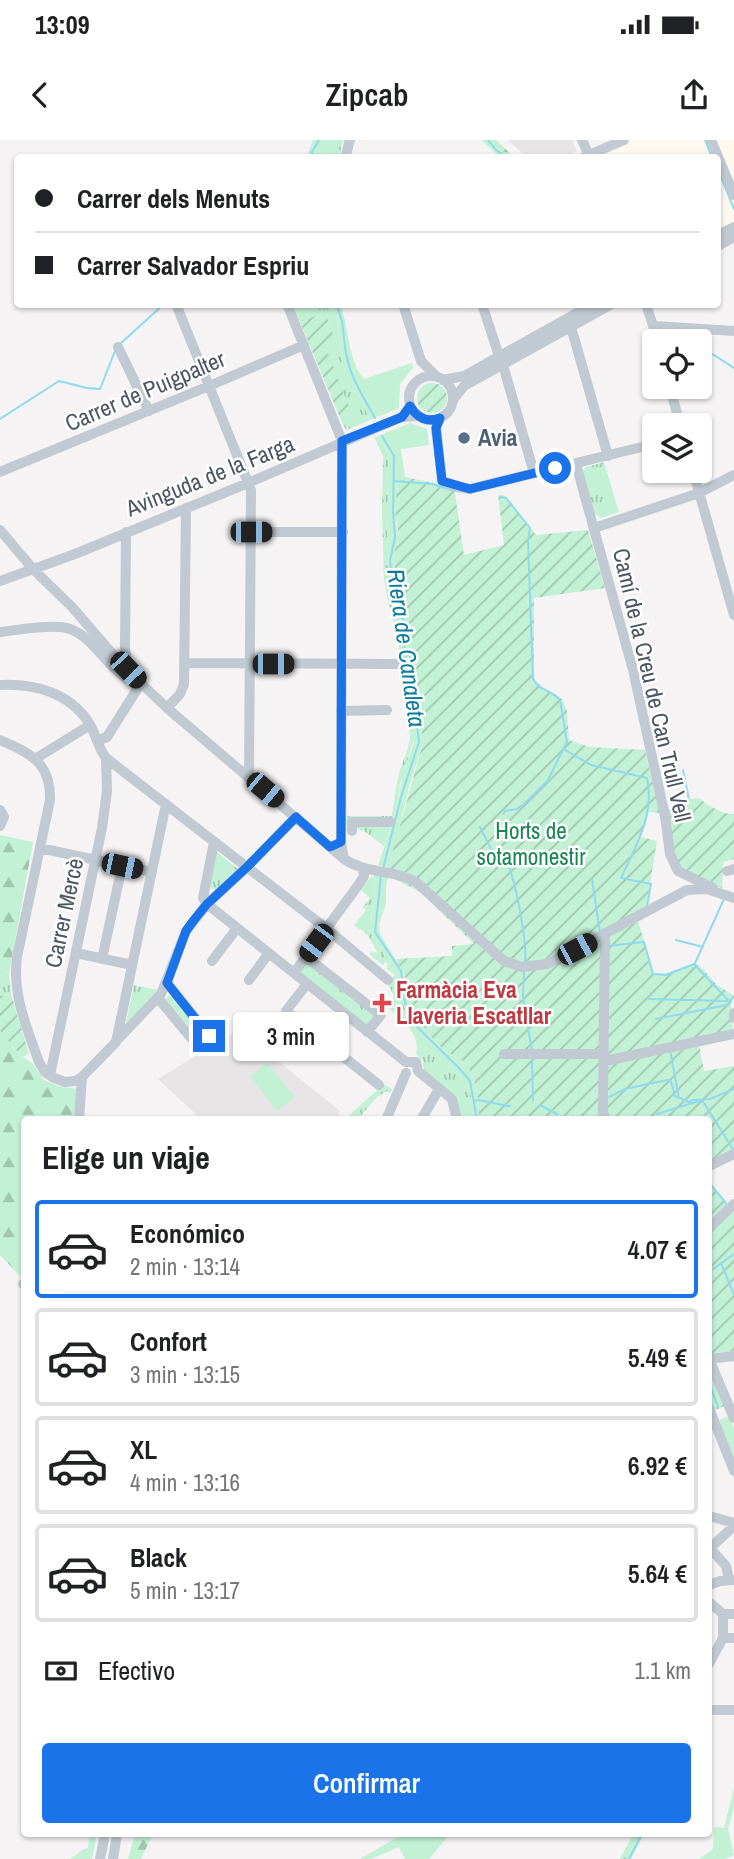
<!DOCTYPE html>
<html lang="es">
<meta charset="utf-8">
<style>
:root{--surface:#fff;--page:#f6f6f6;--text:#202124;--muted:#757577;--line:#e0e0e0;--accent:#1a73e8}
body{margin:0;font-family:"Archivo Narrow",sans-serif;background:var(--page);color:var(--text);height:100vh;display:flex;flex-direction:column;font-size:26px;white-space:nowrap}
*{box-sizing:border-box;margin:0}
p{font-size:23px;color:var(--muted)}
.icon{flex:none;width:38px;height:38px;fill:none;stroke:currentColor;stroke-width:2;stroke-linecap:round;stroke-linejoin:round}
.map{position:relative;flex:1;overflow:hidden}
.side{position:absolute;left:21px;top:976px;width:691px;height:721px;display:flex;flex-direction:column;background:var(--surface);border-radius:7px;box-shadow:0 2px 5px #0004}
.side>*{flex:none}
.top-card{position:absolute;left:14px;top:14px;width:707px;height:154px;border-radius:7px;box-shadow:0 2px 5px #0004;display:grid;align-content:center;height:154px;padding:0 21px;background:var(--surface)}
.buttons{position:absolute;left:642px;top:189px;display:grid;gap:14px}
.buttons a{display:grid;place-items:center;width:70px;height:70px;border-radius:7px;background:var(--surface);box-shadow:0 2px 5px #0004;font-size:35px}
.end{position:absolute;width:32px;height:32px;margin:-16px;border:9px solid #1a73e8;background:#fff;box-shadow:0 0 0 4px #fff}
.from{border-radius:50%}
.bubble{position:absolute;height:49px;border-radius:7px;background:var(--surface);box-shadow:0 2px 5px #0004;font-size:23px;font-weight:600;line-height:49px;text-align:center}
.car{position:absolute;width:21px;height:42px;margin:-21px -10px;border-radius:9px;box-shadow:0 0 5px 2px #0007;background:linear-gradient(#222 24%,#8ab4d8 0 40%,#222 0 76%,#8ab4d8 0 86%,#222 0)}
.top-card b{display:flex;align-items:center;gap:24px;height:66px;font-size:26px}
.top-card b+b{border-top:2px solid var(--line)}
.top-card i{width:18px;height:18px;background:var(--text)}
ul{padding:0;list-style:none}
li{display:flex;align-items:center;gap:21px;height:98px;margin:0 14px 10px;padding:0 7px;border:4px solid var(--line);border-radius:7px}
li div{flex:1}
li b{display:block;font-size:26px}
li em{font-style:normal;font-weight:600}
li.current{border-color:var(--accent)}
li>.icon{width:63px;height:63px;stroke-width:1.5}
h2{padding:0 21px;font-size:32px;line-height:84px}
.pay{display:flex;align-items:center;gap:18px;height:77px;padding:0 21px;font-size:26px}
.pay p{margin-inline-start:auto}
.button{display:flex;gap:14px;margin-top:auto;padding:14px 21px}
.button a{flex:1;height:80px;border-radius:7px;background:var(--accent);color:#fff;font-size:28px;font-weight:600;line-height:80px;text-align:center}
.status{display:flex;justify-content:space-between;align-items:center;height:49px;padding:0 35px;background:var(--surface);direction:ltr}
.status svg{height:19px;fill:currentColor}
header{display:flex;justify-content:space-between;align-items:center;height:91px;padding:0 21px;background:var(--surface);font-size:32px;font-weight:600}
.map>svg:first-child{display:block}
.commercial{fill:#fdf9ef}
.education{fill:#e6e4e5}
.grass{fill:#c3f1d5}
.forest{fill:url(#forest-firs)}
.park{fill:url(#park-tufts)}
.garden{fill:url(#garden-furrows)}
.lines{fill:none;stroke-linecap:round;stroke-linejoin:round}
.stream{stroke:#90daee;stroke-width:2}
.minor{stroke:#c1cad2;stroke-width:10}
.route{stroke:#1a73e8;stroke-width:9}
.service-dot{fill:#5c6f8a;stroke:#fff;stroke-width:2.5}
.health-dot{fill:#e0444e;stroke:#fff;stroke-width:2.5}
.labels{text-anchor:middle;stroke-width:5;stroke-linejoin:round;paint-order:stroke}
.street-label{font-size:23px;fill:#4a5661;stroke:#fff}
.service-label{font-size:23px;font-weight:bold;fill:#4e5e75;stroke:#fff;text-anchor:start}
.park-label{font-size:23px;fill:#17864f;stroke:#fff}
.health-label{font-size:23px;font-weight:bold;fill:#be3a42;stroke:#fff;text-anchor:start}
.water-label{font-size:24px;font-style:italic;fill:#0c7c9b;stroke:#fff}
</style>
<div class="status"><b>13:09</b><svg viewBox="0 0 49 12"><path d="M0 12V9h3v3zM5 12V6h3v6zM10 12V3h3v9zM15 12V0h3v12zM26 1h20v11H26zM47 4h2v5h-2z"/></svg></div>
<header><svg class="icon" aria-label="back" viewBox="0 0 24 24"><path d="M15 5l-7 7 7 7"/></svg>Zipcab<svg class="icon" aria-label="share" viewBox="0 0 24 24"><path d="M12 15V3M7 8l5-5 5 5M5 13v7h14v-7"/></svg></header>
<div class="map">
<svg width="734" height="1719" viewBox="0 0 734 1719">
<defs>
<pattern id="forest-firs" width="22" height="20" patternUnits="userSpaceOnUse" patternTransform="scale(1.75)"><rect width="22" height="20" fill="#c3f1d5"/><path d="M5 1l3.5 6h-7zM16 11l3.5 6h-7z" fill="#a0c6b0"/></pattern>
<pattern id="park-tufts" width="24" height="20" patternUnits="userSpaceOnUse" patternTransform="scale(1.75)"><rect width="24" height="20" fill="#c3f1d5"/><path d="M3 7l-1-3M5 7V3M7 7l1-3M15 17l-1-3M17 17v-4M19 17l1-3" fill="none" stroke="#a0c6b0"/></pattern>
<pattern id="garden-furrows" width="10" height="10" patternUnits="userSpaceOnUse" patternTransform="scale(1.75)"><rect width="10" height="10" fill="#c3f1d5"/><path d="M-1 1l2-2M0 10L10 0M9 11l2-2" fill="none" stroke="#a0c6b0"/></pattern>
</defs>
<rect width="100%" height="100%" fill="#f5f3f3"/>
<path class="commercial" d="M628 0H734V93L718 102V18H590Z"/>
<path class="education" d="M508 0H572L577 11 565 17H526Z
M255 880 268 913 340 971 338 974 344 980H202L158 939 200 913H209L220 901Z"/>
<path class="grass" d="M313 0H329L320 17H307Z
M329 165H340C350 189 347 218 364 239L412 223 413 228 400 244 399 268 370 280 355 246 342 225 340 197 336 176Z
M410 283 427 289 429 305 401 309 405 337 397 345 396 384 399 395 394 413 397 454 409 480V518L417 543 423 603 409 647 390 728 378 725 396 673 403 633 414 603 401 484 394 470 390 451 388 412 386 372 389 351 386 337 390 314 378 296Z
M377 734 389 736 386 744V764L379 784 380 794 403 831 407 856 410 857C417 878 428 897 446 911 454 916 463 919 468 927 478 943 479 962 479 980H473L471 957 465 941 455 932 444 926 425 897 411 884 400 856 398 835 373 796 371 777 375 760 373 748Z
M267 923 295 957 277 971 250 936Z
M734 1648V1667L728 1689 734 1715 725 1719H699L713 1709 714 1687 724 1688Z
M90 1694H97L92 1719H70L82 1710 88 1708Z
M403 1694H450L429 1719H405L399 1707 371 1719H360Z"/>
<path class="forest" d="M481 0H496L514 17H500Z
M0 695 33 702 9 834 0 828Z
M0 891 22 917 32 923 44 940 58 946 78 949 75 980H24V1137H21L0 1115Z
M135 1694H153L141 1719H128Z
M633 1694H644L631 1719H620Z"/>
<path class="park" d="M329 0H343L339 17H320Z
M293 165H329L336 176 340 197 342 225 355 246 370 280 346 290 340 278 351 274 324 206 336 201 325 172 300 182Z
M378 296 390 314 386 337 389 351 386 372 388 412 390 451 394 470 401 484 415 596 400 644 396 673 384 706 364 691 346 685 345 676H392C394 661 396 645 400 630 404 618 409 609 410 596L397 492 389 466 384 438 382 373 383 316 374 297Z
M604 322 619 372 601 378 594 373 582 331 586 327Z
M214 710 238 729 215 750 208 745Z
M377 734 373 748 375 760 371 777 373 796 398 835 400 856 411 884 425 897 444 926 455 932 465 941 471 957 473 980H461L456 956 424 930 423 921 416 914C421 893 401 879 386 866L394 856 388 844 395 835 387 829 388 824 385 822 383 825 369 814 372 811 375 813 377 812 368 795 354 785 366 770 363 767 370 758 361 750 370 738Z
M308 822 376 875 367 886 299 833Z
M0 828 9 834 11 854 0 856Z
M134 845 158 850 126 883Z
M170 855 205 896 200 900 165 859Z
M384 944 392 949 390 953 387 951 377 957 357 980H344Z
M709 1233 724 1266 714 1271 709 1258Z
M729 1276 734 1288V1317L719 1280Z"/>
<path class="garden" d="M325 172 336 201 325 206 352 274 340 278 300 182Z
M417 258a15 15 0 1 1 30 0a15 15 0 1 1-30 0Z
M405 337 454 347 464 415 504 405 498 355 506 356 536 395 588 390 605 448 534 458V537C538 548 553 552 562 559L567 571 569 600 590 607 645 610 660 673 649 672 641 697 657 701 646 768 638 781 654 833H667L695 823 703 829 717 845 733 855 730 871 734 892 698 900 704 931 734 926V1018L709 1032V980H479C479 962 478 943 468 927 463 919 454 916 446 911 428 897 417 878 410 857H407L405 837 396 819 452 816V806L474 804 420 752 389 736 392 714 423 603 417 543 409 518V480L397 454 394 413 399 395 395 372 397 345Z
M699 658C709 666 721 674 734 674V719L723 722 722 749 679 727 673 715 667 673 685 660Z
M11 854 29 914 22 917 0 891V856Z
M709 1041 729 1065 734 1067V1211L709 1214Z"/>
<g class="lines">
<path class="stream" d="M488 0 496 10 508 18
M705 0 712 18
M312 18V12L319 0
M718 30 734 69
M336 164C346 185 342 197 347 218 352 240 364 258 375 278
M687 195 694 201
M120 204 164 164
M700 206 734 228
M0 279 59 241 87 248 100 249 115 211
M382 296 394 316 393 372 395 397 390 421 393 448 395 465 407 487 404 511 412 539 419 602 401 657 383 729
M394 341 432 344 455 351
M501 357 506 358 530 388 528 401 533 539C539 551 552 550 560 560L567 602 548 640 524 664 517 669 505 671 503 674
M565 610 591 625 647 638C655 674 636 706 621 738L651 744 647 766
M669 671 689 660 683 630
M480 687 492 711H501C515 729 527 801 525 823
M381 735 375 792 401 831 405 862 416 886 460 929 470 941 477 980
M592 739 600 793
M676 800 703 807
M608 806 644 802 653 834 666 835 694 824 729 861
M695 823 724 759
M524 832 523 857 532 911
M649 859 728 861
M656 879 727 865 734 856
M670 910 679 958
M532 917 533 961
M609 957 625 949 667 940 671 942 675 956 689 962 693 960 710 959 734 949
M474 960C487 960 497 965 510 966
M540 965 557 974
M657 974 702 960 734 1011
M709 1043 726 1063
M721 1123 734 1155
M709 1132 734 1114
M709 1243 718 1266
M629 1719 642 1694"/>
<path class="minor" d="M582 0 590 18
M711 0 734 55
M345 18 350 0
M582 18 624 0
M718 95 734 87
M718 106 734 97
M176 164 251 350 249 637
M287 164 342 301 341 702 344 719
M403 164 421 221 437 237
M482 164 499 216
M646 164 658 201
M654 186 734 191
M571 187 608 316
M118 207 149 271
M503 225 534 333
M409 258a22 22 0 1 1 44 0a22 22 0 1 1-44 0Z
M443 240 464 236 593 164
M670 247 680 285
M453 260 464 246 612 164
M440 278 436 288 442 341 458 347 470 349 654 304
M576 324 633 530 665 676 670 714 678 731 713 748
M693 331 734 475
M0 332 209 246 304 205
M594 388 699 353 734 335
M0 390 33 429 72 467 122 525 167 568 344 719C366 734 393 729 416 742L504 821 522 827 547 824 687 750 707 749 734 758
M126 392 125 508 128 529
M251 392H343
M0 441 75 414 248 343 402 277 418 276
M0 492C19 490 42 485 61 487 95 490 108 538 140 543
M185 523 403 524
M0 545C34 543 70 553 89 583 96 594 98 608 106 618L327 789 388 840
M167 568 180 554 184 544 186 368
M341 571 387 570
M0 600C31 613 51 623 50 660L17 817C12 855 27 888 39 922L45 932 54 938 65 942 75 941 82 937 116 902 166 664
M97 601 107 597 141 543
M35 619 90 585
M0 670 4 677 0 686
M352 691V682H391
M214 702 203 758 207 764 406 922
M40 708 152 732
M727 731 734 729
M605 793 603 959V973L607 980
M76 813 132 825
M306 817 381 875 367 892
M102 819 122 726
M212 821 237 788
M294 833 359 744 364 736 363 729
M249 840 269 813
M307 844 286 871 379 945
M158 858 196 904H199L208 897V894L167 843
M734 873V878
M117 900 161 854 186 791 207 764 247 727 296 677
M322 900 343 872
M504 914H605
M605 921 734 894
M406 922H416L418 931 452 959 457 980
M50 935 102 688 107 651 106 618
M79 980 82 937
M386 980 406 933
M421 980 439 949
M709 1026 734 1014
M709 1088 734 1064
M23 1144H24
M709 1219 734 1278
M709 1219 734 1216
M709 1268 734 1331
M709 1376 734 1383
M710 1408 726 1426 729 1440
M709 1409 734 1386
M709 1445 720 1441 733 1440
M709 1462 723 1474
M734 1474H723V1498H734
M709 1524 723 1498
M709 1570H734
M100 1719 105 1694
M113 1719 117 1694"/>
</g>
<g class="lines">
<path class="route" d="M209 896 167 843 186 791 194 780 207 764 247 727 296 677 330 707 341 702 342 301 402 277 410 266C417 278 427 283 440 278L436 288 442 341 470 349 555 328"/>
</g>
<circle class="service-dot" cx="464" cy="298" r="7"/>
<path class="health-dot" d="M378.5 852.5h7v7h7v7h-7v7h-7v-7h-7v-7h7z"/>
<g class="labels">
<g class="street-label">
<text transform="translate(145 251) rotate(-23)" y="8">Carrer de Puigpalter</text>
<text transform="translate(210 336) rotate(-22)" y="8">Avinguda de la Farga</text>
<text transform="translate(652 545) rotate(77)" y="8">Camí de la Creu de Can Trull Vell</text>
<text transform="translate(64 773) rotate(-78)" y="8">Carrer Mercè</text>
</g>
<g class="service-label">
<text x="478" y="306">Avia</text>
</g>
<g class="park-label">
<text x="531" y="699">Horts de<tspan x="531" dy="26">sotamonestir</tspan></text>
</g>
<g class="health-label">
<text x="396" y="858">Farmàcia Eva<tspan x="396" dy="26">Llaveria Escatllar</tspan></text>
</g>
<g class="water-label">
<text transform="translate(406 508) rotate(82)" y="8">Riera de Canaleta</text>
</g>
</g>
</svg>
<div class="buttons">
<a><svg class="icon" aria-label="locate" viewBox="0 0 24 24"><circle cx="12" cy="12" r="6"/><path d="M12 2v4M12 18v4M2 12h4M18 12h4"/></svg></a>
<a><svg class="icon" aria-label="layers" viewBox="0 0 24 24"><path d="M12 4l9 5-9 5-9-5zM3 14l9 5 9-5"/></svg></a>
</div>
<i class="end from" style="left:555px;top:328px"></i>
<i class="end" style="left:209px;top:896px"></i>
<div class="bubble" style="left:233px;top:872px;width:116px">3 min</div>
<i class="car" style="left:251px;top:392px;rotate:90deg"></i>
<i class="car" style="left:273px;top:524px;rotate:90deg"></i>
<i class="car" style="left:128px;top:530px;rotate:136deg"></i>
<i class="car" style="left:265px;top:650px;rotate:130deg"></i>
<i class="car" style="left:122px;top:726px;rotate:102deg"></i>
<i class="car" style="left:316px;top:803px;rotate:217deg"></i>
<i class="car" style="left:577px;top:809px;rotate:62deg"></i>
<div class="top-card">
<b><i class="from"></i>Carrer dels Menuts</b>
<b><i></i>Carrer Salvador Espriu</b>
</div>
<section class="side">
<h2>Elige un viaje</h2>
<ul>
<li class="current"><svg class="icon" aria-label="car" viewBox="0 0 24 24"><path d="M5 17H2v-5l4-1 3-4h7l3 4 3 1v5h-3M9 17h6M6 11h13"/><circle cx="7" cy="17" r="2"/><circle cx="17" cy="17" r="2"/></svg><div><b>Económico</b><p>2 min · 13:14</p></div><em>4.07 €</em></li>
<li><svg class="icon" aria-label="car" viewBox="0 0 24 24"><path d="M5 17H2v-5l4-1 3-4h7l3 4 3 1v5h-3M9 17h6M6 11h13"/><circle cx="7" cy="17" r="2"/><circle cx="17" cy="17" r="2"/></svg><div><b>Confort</b><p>3 min · 13:15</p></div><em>5.49 €</em></li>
<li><svg class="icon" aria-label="car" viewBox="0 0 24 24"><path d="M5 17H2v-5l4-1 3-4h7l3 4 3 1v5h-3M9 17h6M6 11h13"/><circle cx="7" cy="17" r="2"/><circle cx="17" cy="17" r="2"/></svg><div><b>XL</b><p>4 min · 13:16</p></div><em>6.92 €</em></li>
<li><svg class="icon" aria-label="car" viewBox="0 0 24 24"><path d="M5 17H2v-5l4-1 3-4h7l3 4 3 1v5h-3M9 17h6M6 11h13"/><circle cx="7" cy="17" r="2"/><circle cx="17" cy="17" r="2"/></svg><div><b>Black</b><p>5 min · 13:17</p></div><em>5.64 €</em></li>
</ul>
<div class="pay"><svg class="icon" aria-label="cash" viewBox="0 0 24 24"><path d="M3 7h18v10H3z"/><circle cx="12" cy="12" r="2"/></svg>Efectivo<p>1.1 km</p></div>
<div class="button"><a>Confirmar</a></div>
</section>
</div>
